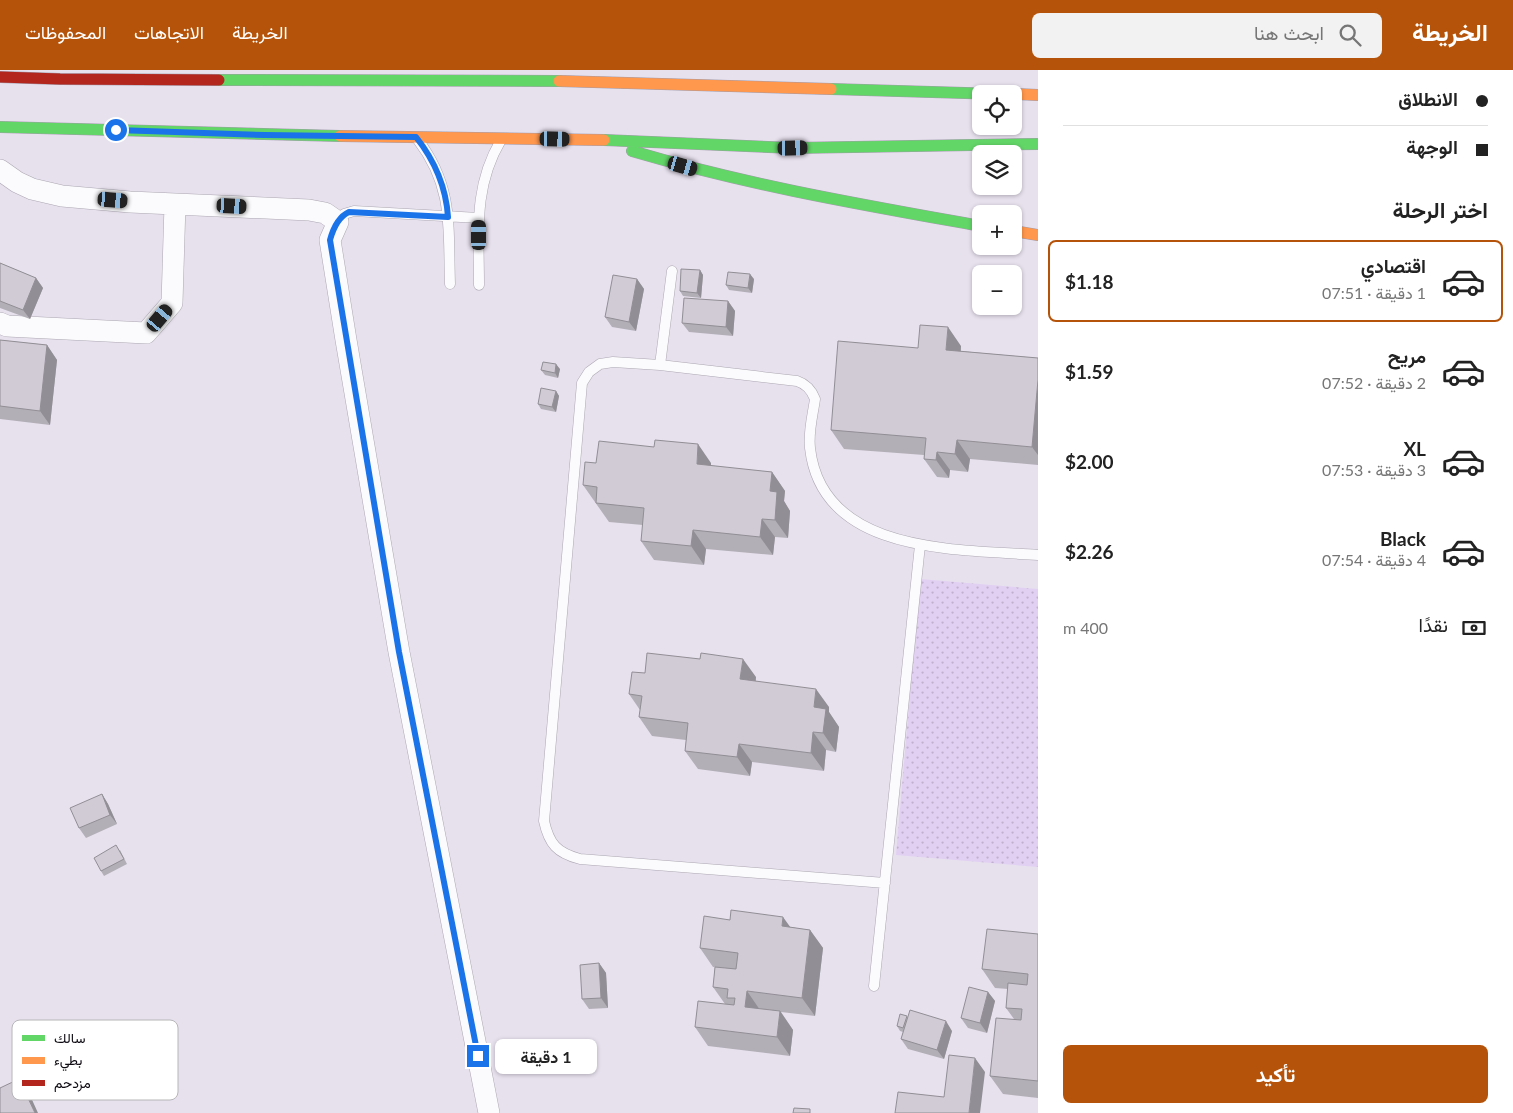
<!DOCTYPE html>
<html lang="ar">
<meta charset="utf-8">
<style>
:root{--surface:#fff;--page:#f2f2f2;--text:#222;--muted:#767676;--line:#e0e0e0;--accent:#b45309}
body{margin:0;font-family:Lato,Vazirmatn,sans-serif;background:var(--page);color:var(--text);direction:rtl;height:100vh;display:flex;flex-direction:column;font-size:19px;white-space:nowrap}
*{box-sizing:border-box;margin:0}
p{font-size:16px;color:var(--muted)}
.icon{flex:none;width:28px;height:28px;fill:none;stroke:currentColor;stroke-width:2;stroke-linecap:round;stroke-linejoin:round}
.map{position:relative;flex:1;overflow:hidden;direction:ltr}
.details{display:flex;flex-direction:column;background:var(--surface);width:475px}
.details>*{flex:none}
.guide{display:grid;align-content:center;height:110px;padding:0 25px;background:var(--surface)}
.tools{position:absolute;left:972px;top:15px;display:grid;gap:10px}
.tools a{display:grid;place-items:center;width:50px;height:50px;border-radius:8px;background:var(--surface);box-shadow:0 1px 4px #0004;font-size:25px}
.end{position:absolute;width:22px;height:22px;margin:-11px;border:6px solid #1a73e8;background:#fff;box-shadow:0 0 0 2px #fff}
.from{border-radius:50%}
.bubble{position:absolute;height:35px;border-radius:8px;background:var(--surface);box-shadow:0 1px 4px #0004;font-size:16px;font-weight:700;line-height:35px;text-align:center;direction:rtl}
.car{position:absolute;width:15px;height:30px;margin:-15px -8px;border-radius:6px;box-shadow:0 0 4px 1px #0007;background:linear-gradient(#222 24%,#8ab4d8 0 40%,#222 0 76%,#8ab4d8 0 86%,#222 0)}
.guide b{display:flex;align-items:center;gap:18px;height:48px;font-size:19px}
.guide b+b{border-top:1px solid var(--line)}
.guide i{width:12px;height:12px;background:var(--text)}
ul{padding:0;list-style:none}
li{display:flex;align-items:center;gap:15px;height:82px;margin:0 10px 8px;padding:0 15px;border:2px solid transparent;border-radius:8px}
li div{flex:1}
li b{display:block;font-size:19px}
li em{font-style:normal;font-weight:700}
li.on{border-color:var(--accent)}
li>.icon{width:45px;height:45px;stroke-width:1.5}
h2{padding:0 25px;font-size:22px;line-height:60px}
.pay{display:flex;align-items:center;gap:12px;height:55px;padding:0 25px;font-size:19px}
.pay p{margin-inline-start:auto}
.primary-button{display:flex;gap:10px;margin-top:auto;padding:10px 25px}
.primary-button a{flex:1;height:58px;border-radius:8px;background:var(--accent);color:#fff;font-size:20px;font-weight:700;line-height:58px;text-align:center}
header{display:flex;align-items:center;gap:30px;box-sizing:border-box;height:70px;padding:0 25px;background:var(--accent);color:#fff}
header strong{font-size:24px}
nav{display:flex;gap:28px;margin-inline-start:auto;font-size:18px}
.search{width:350px;height:45px;background:var(--page);display:flex;align-items:center;gap:12px;box-sizing:border-box;padding:0 18px;border-radius:8px;color:var(--muted);font-size:19px}
main{display:flex;flex:1;min-height:0}
.map>svg:first-child{display:block}
.garden{fill:url(#garden-dots)}
.lines{fill:none;stroke-linecap:round;stroke-linejoin:round}
.lane-casing{stroke:#aca7b2;stroke-width:11}
.street-casing{stroke:#aca7b2;stroke-width:22}
.fast-casing{stroke:#a29baa;stroke-width:12}
.slow-casing{stroke:#a29baa;stroke-width:12}
.jam-casing{stroke:#a29baa;stroke-width:12}
.lane{stroke:#fbfafc;stroke-width:10}
.street{stroke:#fbfafc;stroke-width:21}
.fast{stroke:#63d668;stroke-width:11}
.slow{stroke:#ff974d;stroke-width:11}
.jam{stroke:#b3261e;stroke-width:11}
.wall{fill:#b3afb7}
.shaded-wall{fill:#928e95}
.building{fill:#d0cbd5;stroke:#928e95}
.route{stroke:#1a73e8;stroke-width:6}
.key{fill:#fff;stroke:#b7b6b8;stroke-width:1}
.key-label{font-size:14px;fill:#0e0a12}
</style>
<header>
<strong>الخريطة</strong>
<div class="search"><svg class="icon" aria-label="search" viewBox="0 0 24 24"><circle cx="10" cy="10" r="6"/><path d="M15 15l6 6"/></svg>ابحث هنا</div>
<nav><a>الخريطة</a><a>الاتجاهات</a><a>المحفوظات</a></nav>
</header>
<main>
<section class="details">
<div class="guide">
<b><i class="from"></i>الانطلاق</b>
<b><i></i>الوجهة</b>
</div>
<h2>اختر الرحلة</h2>
<ul>
<li class="on"><svg class="icon" aria-label="car" viewBox="0 0 24 24"><path d="M5 17H2v-5l4-1 3-4h7l3 4 3 1v5h-3M9 17h6M6 11h13"/><circle cx="7" cy="17" r="2"/><circle cx="17" cy="17" r="2"/></svg><div><b>اقتصادي</b><p>1 دقيقة · 07:51</p></div><em>$1.18</em></li>
<li><svg class="icon" aria-label="car" viewBox="0 0 24 24"><path d="M5 17H2v-5l4-1 3-4h7l3 4 3 1v5h-3M9 17h6M6 11h13"/><circle cx="7" cy="17" r="2"/><circle cx="17" cy="17" r="2"/></svg><div><b>مريح</b><p>2 دقيقة · 07:52</p></div><em>$1.59</em></li>
<li><svg class="icon" aria-label="car" viewBox="0 0 24 24"><path d="M5 17H2v-5l4-1 3-4h7l3 4 3 1v5h-3M9 17h6M6 11h13"/><circle cx="7" cy="17" r="2"/><circle cx="17" cy="17" r="2"/></svg><div><b>XL</b><p>3 دقيقة · 07:53</p></div><em>$2.00</em></li>
<li><svg class="icon" aria-label="car" viewBox="0 0 24 24"><path d="M5 17H2v-5l4-1 3-4h7l3 4 3 1v5h-3M9 17h6M6 11h13"/><circle cx="7" cy="17" r="2"/><circle cx="17" cy="17" r="2"/></svg><div><b>Black</b><p>4 دقيقة · 07:54</p></div><em>$2.26</em></li>
</ul>
<div class="pay"><svg class="icon" aria-label="cash" viewBox="0 0 24 24"><path d="M3 7h18v10H3z"/><circle cx="12" cy="12" r="2"/></svg>نقدًا<p>400 m</p></div>
<div class="primary-button"><a>تأكيد</a></div>
</section>
<div class="map">
<svg width="1038" height="1043" viewBox="0 0 1038 1043">
<defs>
<pattern id="garden-dots" width="8" height="8" patternUnits="userSpaceOnUse" patternTransform="scale(1.25)"><rect width="8" height="8" fill="#e2d0f2"/><path d="M2 2h.1M6 6h.1" fill="none" stroke="#c1b1ce" stroke-width="1.8" stroke-linecap="round"/></pattern>
</defs>
<rect width="100%" height="100%" fill="#e7e1ee"/>
<path class="garden" d="M920 509 1038 519V797L896 785Z"/>
<g class="lines">
<defs>
<path id="lane" d="M418 70C454 117 448 158 450 214
M338 152 344 144 354 141 479 148
M479 215C479 163 473 117 501 70
M660 295 672 201
M885 813 580 789C557 783 549 774 544 751L582 313 589 302 600 294 613 292 660 295 797 311C806 314 811 319 815 329 813 344 808 362 810 378 822 485 958 479 1038 485
M874 916 920 475"/>
<path id="street" d="M0 100 17 112 32 119 62 126 130 132 309 140 325 143 338 152 330 170 346 270 399 582 489 1043
M0 253 7 256 146 263 172 233 175 134"/>
<path id="fast" d="M219 10 559 11
M831 19 999 24
M0 57 340 66
M604 70 793 78 1038 74
M632 81C747 115 864 135 981 156"/>
<path id="slow" d="M559 11 831 19
M1014 24 1038 25
M340 66 604 70
M1014 161 1038 165"/>
<path id="jam" d="M0 7 60 9 219 10"/>
</defs>
<use href="#lane" class="lane-casing"/>
<use href="#street" class="street-casing"/>
<use href="#fast" class="fast-casing"/>
<use href="#slow" class="slow-casing"/>
<use href="#jam" class="jam-casing"/>
<use href="#lane" class="lane"/>
<use href="#street" class="street"/>
<use href="#fast" class="fast"/>
<use href="#slow" class="slow"/>
<use href="#jam" class="jam"/>
</g>
<path class="wall" d="M0 193 36 208 43 218 30 249 0 238Z
M700 200 703 205 701 228 683 226 680 221Z
M637 209 644 219 636 261 612 257 605 247Z
M754 209 752 223 729 220 726 215Z
M728 231 735 241 733 266 689 262 682 253Z
M0 270 47 275 57 290 50 355 0 349Z
M961 276V281L1038 288V395L970 389 968 402 950 400 949 408 937 407 924 389V385L844 379 831 360 918 278Z
M560 299 558 308 545 305 541 300Z
M556 321 559 326 556 342 541 339 538 334Z
M596 393H711V396L772 402 785 421 784 431 790 441 788 468 775 467 773 485 706 479 704 495 654 490 641 471 643 455 609 452 583 415Z
M645 603 756 607V611L829 637V642L839 657 836 682 826 680 824 701 752 692 750 706 698 699 685 681 686 670 652 666 639 647 640 640 629 624Z
M102 724 108 734 117 754 86 768 79 758Z
M120 780 127 794 104 806 101 801Z
M790 857 810 860 823 878 815 946 781 942 793 960 790 986 708 976 695 957 725 934 713 917 715 897H713L700 878Z
M1038 864V1028L1003 1024 990 1006 1014 949 1006 938 1008 919 995 918 982 899Z
M599 893 606 903 608 938 589 939 582 929Z
M988 922 995 931 987 963 968 958 961 948Z
M908 947 952 961 944 989 908 979 901 969 903 962 900 961 897 956Z"/>
<path class="shaded-wall" d="M700 200 703 205 701 228 697 223Z
M750 204 754 209 752 223 748 218Z
M36 208 43 218 30 249 23 240Z
M637 209 644 219 636 261 629 252Z
M728 231 735 241 733 266 726 257Z
M948 257 961 276 959 299 946 280Z
M47 275 57 290 50 355 40 341Z
M556 294 560 299 558 308 555 303Z
M1038 310V385L1032 377Z
M556 321 559 326 556 342 552 337Z
M957 370 970 389 968 402 955 384Z
M698 374 711 393 710 413 697 394Z
M937 382 950 400 949 408 936 390Z
M772 402 785 421 784 431 790 441 788 468 775 450 770 421Z
M762 449 775 467 773 485 760 467Z
M693 460 706 479 704 495 691 476Z
M743 589 756 607 753 628 740 609Z
M816 619 829 637V642L839 657 836 682 823 663 814 637Z
M813 662 826 680 824 701 811 683Z
M739 674 752 692 750 706 737 687Z
M102 724 108 734 117 754 110 745Z
M783 847 796 865 782 856Z
M810 860 823 878 815 946 802 928Z
M599 893 606 903 608 938 601 928Z
M747 921 760 940 745 937Z
M988 922 995 931 987 963 980 953Z
M780 941 793 960 790 986 777 967Z
M946 951 952 961 944 989 937 980Z
M975 988 985 1002 980 1043H969Z
M19 1009 29 1023 38 1043H35Z"/>
<path class="building" d="M0 193 36 208 23 240 0 231Z
M681 199 700 200 697 223 680 221Z
M728 202 750 204 748 218 726 215Z
M613 205 637 209 629 252 605 247Z
M684 228 728 231 726 257 682 253Z
M920 255 948 257 946 280 1038 288V310L1032 377 957 370 955 384 937 382 936 390 924 389 926 368 831 360 838 271 918 278Z
M0 270 47 275 40 341 0 336Z
M543 292 556 294 555 303 541 300Z
M541 318 556 321 552 337 538 334Z
M655 370 698 374 697 394 772 402 770 421 777 422 775 450 762 449 760 467 693 460 691 476 641 471 644 438 596 433 597 417 583 415 585 392 596 393 599 371 654 377Z
M647 583 700 589 701 583 743 589 740 609 816 619 814 637 826 639 823 663 813 662 811 683 739 674 737 687 685 681 688 653 639 647 642 626 629 624 632 602 645 603Z
M102 724 110 745 79 758 70 738Z
M116 775 124 789 101 801 94 788Z
M731 840 783 847 782 856 810 860 802 928 747 921 745 937 780 941 777 967 695 957 698 931 734 935 735 928H727L728 919 713 917 715 897 736 899 738 883 700 878 704 846 730 850Z
M987 859 1038 864V1011L990 1006 996 948 1021 950 1022 939 1006 938 1008 913 1027 915 1028 904 982 899Z
M599 893 601 928 582 929 580 895Z
M969 917 988 922 980 953 961 948Z
M910 940 946 951 937 980 901 969Z
M900 944 907 946 903 958 897 956Z
M949 985 975 988 969 1043H895L898 1022 944 1027Z
M19 1009 35 1043H0V1018Z
M794 1038 810 1039V1043H793Z"/>
<g class="lines">
<path class="route" d="M116 60 265 65 416 67C435 91 446 116 448 147L349 142C338 147 333 159 330 170L399 582 478 986"/>
</g>
<rect x="12" y="950" width="166" height="80" rx="8" class="key"/>
<rect x="22" y="965" width="23" height="6" fill="#63d668"/>
<rect x="22" y="987" width="23" height="7" fill="#ff974d"/>
<rect x="22" y="1010" width="23" height="6" fill="#b3261e"/>
<g class="key-label">
<text x="54" y="973">سالك</text>
<text x="54" y="995">بطيء</text>
<text x="54" y="1018">مزدحم</text>
</g>
</svg>
<div class="tools">
<a><svg class="icon" aria-label="locate" viewBox="0 0 24 24"><circle cx="12" cy="12" r="6"/><path d="M12 2v4M12 18v4M2 12h4M18 12h4"/></svg></a>
<a><svg class="icon" aria-label="layers" viewBox="0 0 24 24"><path d="M12 4l9 5-9 5-9-5zM3 14l9 5 9-5"/></svg></a>
<a>+</a>
<a>−</a>
</div>
<i class="end from" style="left:116px;top:60px"></i>
<i class="end" style="left:478px;top:986px"></i>
<div class="bubble" style="left:495px;top:969px;width:102px">1 دقيقة</div>
<i class="car" style="left:555px;top:69px;rotate:91deg"></i>
<i class="car" style="left:793px;top:78px;rotate:89deg"></i>
<i class="car" style="left:683px;top:96px;rotate:106deg"></i>
<i class="car" style="left:113px;top:130px;rotate:95deg"></i>
<i class="car" style="left:232px;top:136px;rotate:93deg"></i>
<i class="car" style="left:479px;top:165px;rotate:0deg"></i>
<i class="car" style="left:160px;top:248px;rotate:40deg"></i>
</div>
</main>
